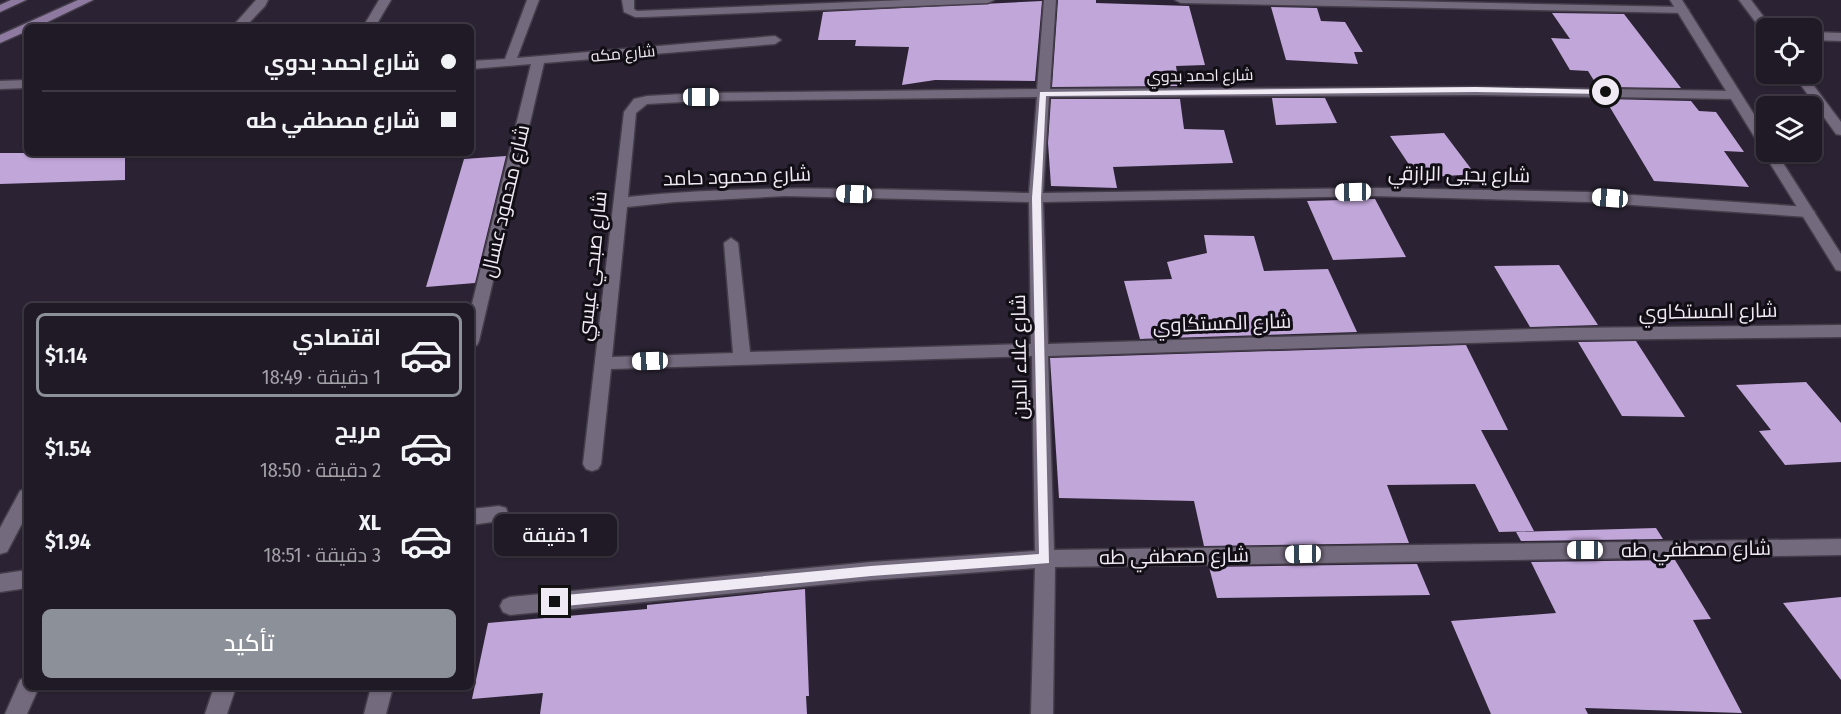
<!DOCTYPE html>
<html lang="ar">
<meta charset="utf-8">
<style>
:root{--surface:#201a26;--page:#28232e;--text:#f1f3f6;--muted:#a2a1a7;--line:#3d3843;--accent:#8c9099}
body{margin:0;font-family:"Fira Sans Condensed",Cairo,sans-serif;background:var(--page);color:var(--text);direction:rtl;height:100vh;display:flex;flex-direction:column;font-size:22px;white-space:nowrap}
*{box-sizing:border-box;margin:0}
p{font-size:20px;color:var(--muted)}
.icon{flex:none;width:33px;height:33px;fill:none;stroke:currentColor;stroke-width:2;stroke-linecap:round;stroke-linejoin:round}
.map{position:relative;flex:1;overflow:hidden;direction:ltr}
.side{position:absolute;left:24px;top:303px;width:450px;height:387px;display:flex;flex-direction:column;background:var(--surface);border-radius:9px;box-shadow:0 2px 4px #0004,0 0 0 2px var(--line);direction:rtl}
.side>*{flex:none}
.banner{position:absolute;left:24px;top:24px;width:450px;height:132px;border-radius:9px;box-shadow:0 2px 4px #0004,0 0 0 2px var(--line);direction:rtl;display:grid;align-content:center;height:132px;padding:0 18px;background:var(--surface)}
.tools{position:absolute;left:1756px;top:18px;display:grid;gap:12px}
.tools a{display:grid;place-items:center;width:66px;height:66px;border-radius:9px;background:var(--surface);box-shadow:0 2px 4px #0004,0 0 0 2px var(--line);font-size:30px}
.end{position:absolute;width:27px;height:27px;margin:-14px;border:8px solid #f0eaf5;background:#111;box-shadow:0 0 0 3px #111}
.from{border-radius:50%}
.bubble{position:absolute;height:42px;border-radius:9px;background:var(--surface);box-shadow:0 2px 4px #0004,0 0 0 2px var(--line);font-size:20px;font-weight:600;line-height:42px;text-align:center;direction:rtl}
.car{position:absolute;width:18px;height:36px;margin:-18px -9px;border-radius:8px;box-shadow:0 0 4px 2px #0007;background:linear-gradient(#fff 24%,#345 0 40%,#fff 0 76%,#345 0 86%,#fff 0)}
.banner b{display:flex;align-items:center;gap:21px;height:57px;font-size:22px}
.banner b+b{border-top:2px solid var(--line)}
.banner i{width:15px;height:15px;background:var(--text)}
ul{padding:10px 0 0;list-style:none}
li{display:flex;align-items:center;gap:18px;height:84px;margin:0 12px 9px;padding:0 6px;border:3px solid transparent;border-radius:9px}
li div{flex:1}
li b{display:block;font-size:22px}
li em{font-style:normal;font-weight:600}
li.current{border-color:var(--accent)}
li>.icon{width:54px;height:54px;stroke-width:1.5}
.action{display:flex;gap:12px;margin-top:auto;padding:12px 18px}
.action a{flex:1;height:69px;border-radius:9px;background:var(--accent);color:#fff;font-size:24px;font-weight:600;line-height:69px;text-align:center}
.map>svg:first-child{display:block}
.building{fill:#c1a6d9}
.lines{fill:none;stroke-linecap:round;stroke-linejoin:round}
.minor-casing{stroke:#443d4a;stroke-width:3}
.tertiary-casing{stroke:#443d4a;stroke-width:3}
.secondary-casing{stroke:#443d4a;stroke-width:3}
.minor{fill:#746a7d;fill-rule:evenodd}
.tertiary{fill:#746a7d;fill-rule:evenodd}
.secondary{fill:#8e7aa0;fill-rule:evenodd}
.route{fill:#f0eaf5}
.labels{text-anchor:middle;stroke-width:6;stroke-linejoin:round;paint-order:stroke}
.far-street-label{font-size:16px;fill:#f0eaf5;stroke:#120e15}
.street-label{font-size:20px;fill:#f0eaf5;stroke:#120e15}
</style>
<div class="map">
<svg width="1841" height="714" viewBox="0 0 1841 714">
<rect width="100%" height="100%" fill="#2b2333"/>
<path class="building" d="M1058 0H1096V3L1189 6 1205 65 1176 66 1179 86 1052 87Z
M1042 1 1035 81 935 80 902 85 909 47 855 46 856 40H818L823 12Z
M1271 7 1317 8 1321 21 1345 22 1363 52H1354L1358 64 1286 60Z
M1552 13 1624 14 1681 88 1598 87 1588 71 1570 70 1551 38 1570 39Z
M1272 98H1325L1337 123 1276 125Z
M1051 99H1180L1184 129 1224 130 1233 163 1113 167 1117 188 1051 186 1048 143Z
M1605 99 1691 101 1699 111 1716 112 1744 152 1724 151 1749 187 1654 181Z
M1444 133 1475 174 1418 178 1390 136Z
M0 153H125V180L0 184Z
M506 156 475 283 426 287 464 159Z
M1375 199 1406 257 1333 260 1307 201Z
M1204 235 1254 236 1264 271 1328 269 1357 332 1137 339H1140L1124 281 1172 279 1167 262 1207 253Z
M1559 265 1598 325 1530 327 1494 266Z
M1636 341 1685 417 1622 416 1578 342Z
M1466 345 1508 430H1481L1534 531 1499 532 1475 484 1387 485 1409 543 1204 546 1194 501 1059 498 1050 358Z
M1806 382 1841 423V462L1785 465 1759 431 1771 430 1736 385Z
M1656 528 1663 539 1521 541 1516 532Z
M1675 560 1711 619 1693 620 1742 713 1585 708 1588 714H1491L1451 621 1556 613 1531 562Z
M1417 564 1430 595 1217 598 1209 567Z
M805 589 809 696H806L807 714H540L543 693 472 699 488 623 647 609V605Z
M1841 597V680L1783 603Z"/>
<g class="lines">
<defs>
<path id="minor" d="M256 0H268L265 6 245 27H232Z
M379 0H391L375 27H363Z
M527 0H539L517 58 775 36 781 40 775 44 544 63 479 341 477 345 471 347V308L531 64 471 69V61L505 59Z
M622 0H634V9L637 11 905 0H994L988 3 645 17H635L624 12Z
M1044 0H1056L1050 89 1477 87 1735 91 1741 95 1735 99 1477 95 1049 97 1043 193 1374 188 1588 192 1808 207 1815 212 1808 217 1588 202 1374 196 1043 202 1048 344 1567 328 1841 325V337L1567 340 1048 356 1054 550 1841 539V555L1055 567 1053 714H1031L1035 568 871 580 510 615 503 612 500 606 503 600 510 597 871 562 1035 551 1032 356 611 369 601 464 598 469 592 471 586 469 583 464 624 112 634 99 647 96 701 93 1037 89ZM1037 97 1029 193C895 190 761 183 628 197L636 113 647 104 701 101ZM785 196 1029 202 1031 344 750 352 738 243 731 238 724 243 733 353 612 357 627 207 675 202Z
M1175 0H1351L1683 7 1689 10 1683 13 1181 3Z
M27 80V88L0 89V81Z
M27 488V514L7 552 0 554V528L20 491Z
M499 506 506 508 508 514 506 520 471 525V509Z
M27 570V588L0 592V574Z
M27 677V687H39L27 714H5L20 680Z
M214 687H236L227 714H205Z
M371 687H393L386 714H364Z"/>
<path id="tertiary" d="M1670 0H1682L1767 135V152H1776L1841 254V271L1836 270 1763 152 1765 150 1760 146Z
M1739 0H1751L1772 28H1767V34L1763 32Z
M1812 32 1841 33V41L1812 40Z
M1793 74H1805L1841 122V135L1836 134Z"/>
<path id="secondary" d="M11 0H26L0 12V5Z
M78 0H93L37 27H27V31L0 43V35Z"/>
</defs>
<use href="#minor" class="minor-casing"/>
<use href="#tertiary" class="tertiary-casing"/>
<use href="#secondary" class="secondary-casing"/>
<use href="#minor" class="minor"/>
<use href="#tertiary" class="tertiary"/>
<use href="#secondary" class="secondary"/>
</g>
<path class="route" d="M1475 87 1606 90 1610 92 1606 94 1475 92 1046 96 1041 198 1049 563 871 576 555 607 551 605 550 602 555 596 871 566 1039 554 1032 198 1040 92Z"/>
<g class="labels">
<g class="far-street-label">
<text transform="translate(623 53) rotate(-5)" y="6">شارع مكه</text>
<text transform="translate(1200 75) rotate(-1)" y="6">شارع احمد بدوي</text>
</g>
<g class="street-label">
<text transform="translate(1459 174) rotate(1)" y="7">شارع يحيى الرازقي</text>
<text transform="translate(737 176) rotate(-2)" y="7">شارع محمود حامد</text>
<text transform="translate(505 201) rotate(-77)" y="7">شارع محمود عسال</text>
<text transform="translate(592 266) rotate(-84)" y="7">شارع صبحي عيسي</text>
<text transform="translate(1708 311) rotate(-1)" y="7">شارع المستكاوي</text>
<text transform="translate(1222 323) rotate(-2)" y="7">شارع المستكاوي</text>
<text transform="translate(1019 357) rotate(-91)" y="7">شارع علاء الدين</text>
<text transform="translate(1696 549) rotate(-1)" y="7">شارع مصطفي طه</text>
<text transform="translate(1174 556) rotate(-1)" y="7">شارع مصطفي طه</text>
</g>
</g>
</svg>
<div class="tools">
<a><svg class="icon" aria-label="locate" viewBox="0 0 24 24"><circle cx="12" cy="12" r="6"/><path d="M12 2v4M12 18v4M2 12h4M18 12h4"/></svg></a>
<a><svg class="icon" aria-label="layers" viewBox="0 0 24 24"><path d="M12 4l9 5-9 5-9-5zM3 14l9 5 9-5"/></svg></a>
</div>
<i class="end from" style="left:1606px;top:92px"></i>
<i class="end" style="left:555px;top:602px"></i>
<div class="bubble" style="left:494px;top:514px;width:123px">1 دقيقة</div>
<i class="car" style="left:701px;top:97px;rotate:90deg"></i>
<i class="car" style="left:1353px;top:192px;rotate:269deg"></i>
<i class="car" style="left:854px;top:194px;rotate:272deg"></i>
<i class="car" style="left:1610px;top:198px;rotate:274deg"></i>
<i class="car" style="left:650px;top:361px;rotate:268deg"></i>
<i class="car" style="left:1585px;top:550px;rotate:270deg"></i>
<i class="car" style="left:1303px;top:554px;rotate:269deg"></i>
<div class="banner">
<b><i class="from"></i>شارع احمد بدوي</b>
<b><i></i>شارع مصطفي طه</b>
</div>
<section class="side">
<ul>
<li class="current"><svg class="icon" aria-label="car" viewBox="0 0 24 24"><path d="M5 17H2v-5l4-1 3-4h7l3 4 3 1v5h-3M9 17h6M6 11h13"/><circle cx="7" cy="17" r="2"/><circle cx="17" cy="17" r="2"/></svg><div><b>اقتصادي</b><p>1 دقيقة · 18:49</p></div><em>$1.14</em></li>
<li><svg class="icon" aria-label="car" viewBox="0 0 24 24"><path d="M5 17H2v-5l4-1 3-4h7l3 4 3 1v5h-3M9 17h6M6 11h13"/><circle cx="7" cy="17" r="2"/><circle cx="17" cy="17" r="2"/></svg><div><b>مريح</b><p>2 دقيقة · 18:50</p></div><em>$1.54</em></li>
<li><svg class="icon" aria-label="car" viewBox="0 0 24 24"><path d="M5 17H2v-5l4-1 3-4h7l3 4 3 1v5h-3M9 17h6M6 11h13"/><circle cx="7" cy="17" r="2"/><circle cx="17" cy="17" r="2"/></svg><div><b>XL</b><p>3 دقيقة · 18:51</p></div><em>$1.94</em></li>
</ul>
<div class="action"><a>تأكيد</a></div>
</section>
</div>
